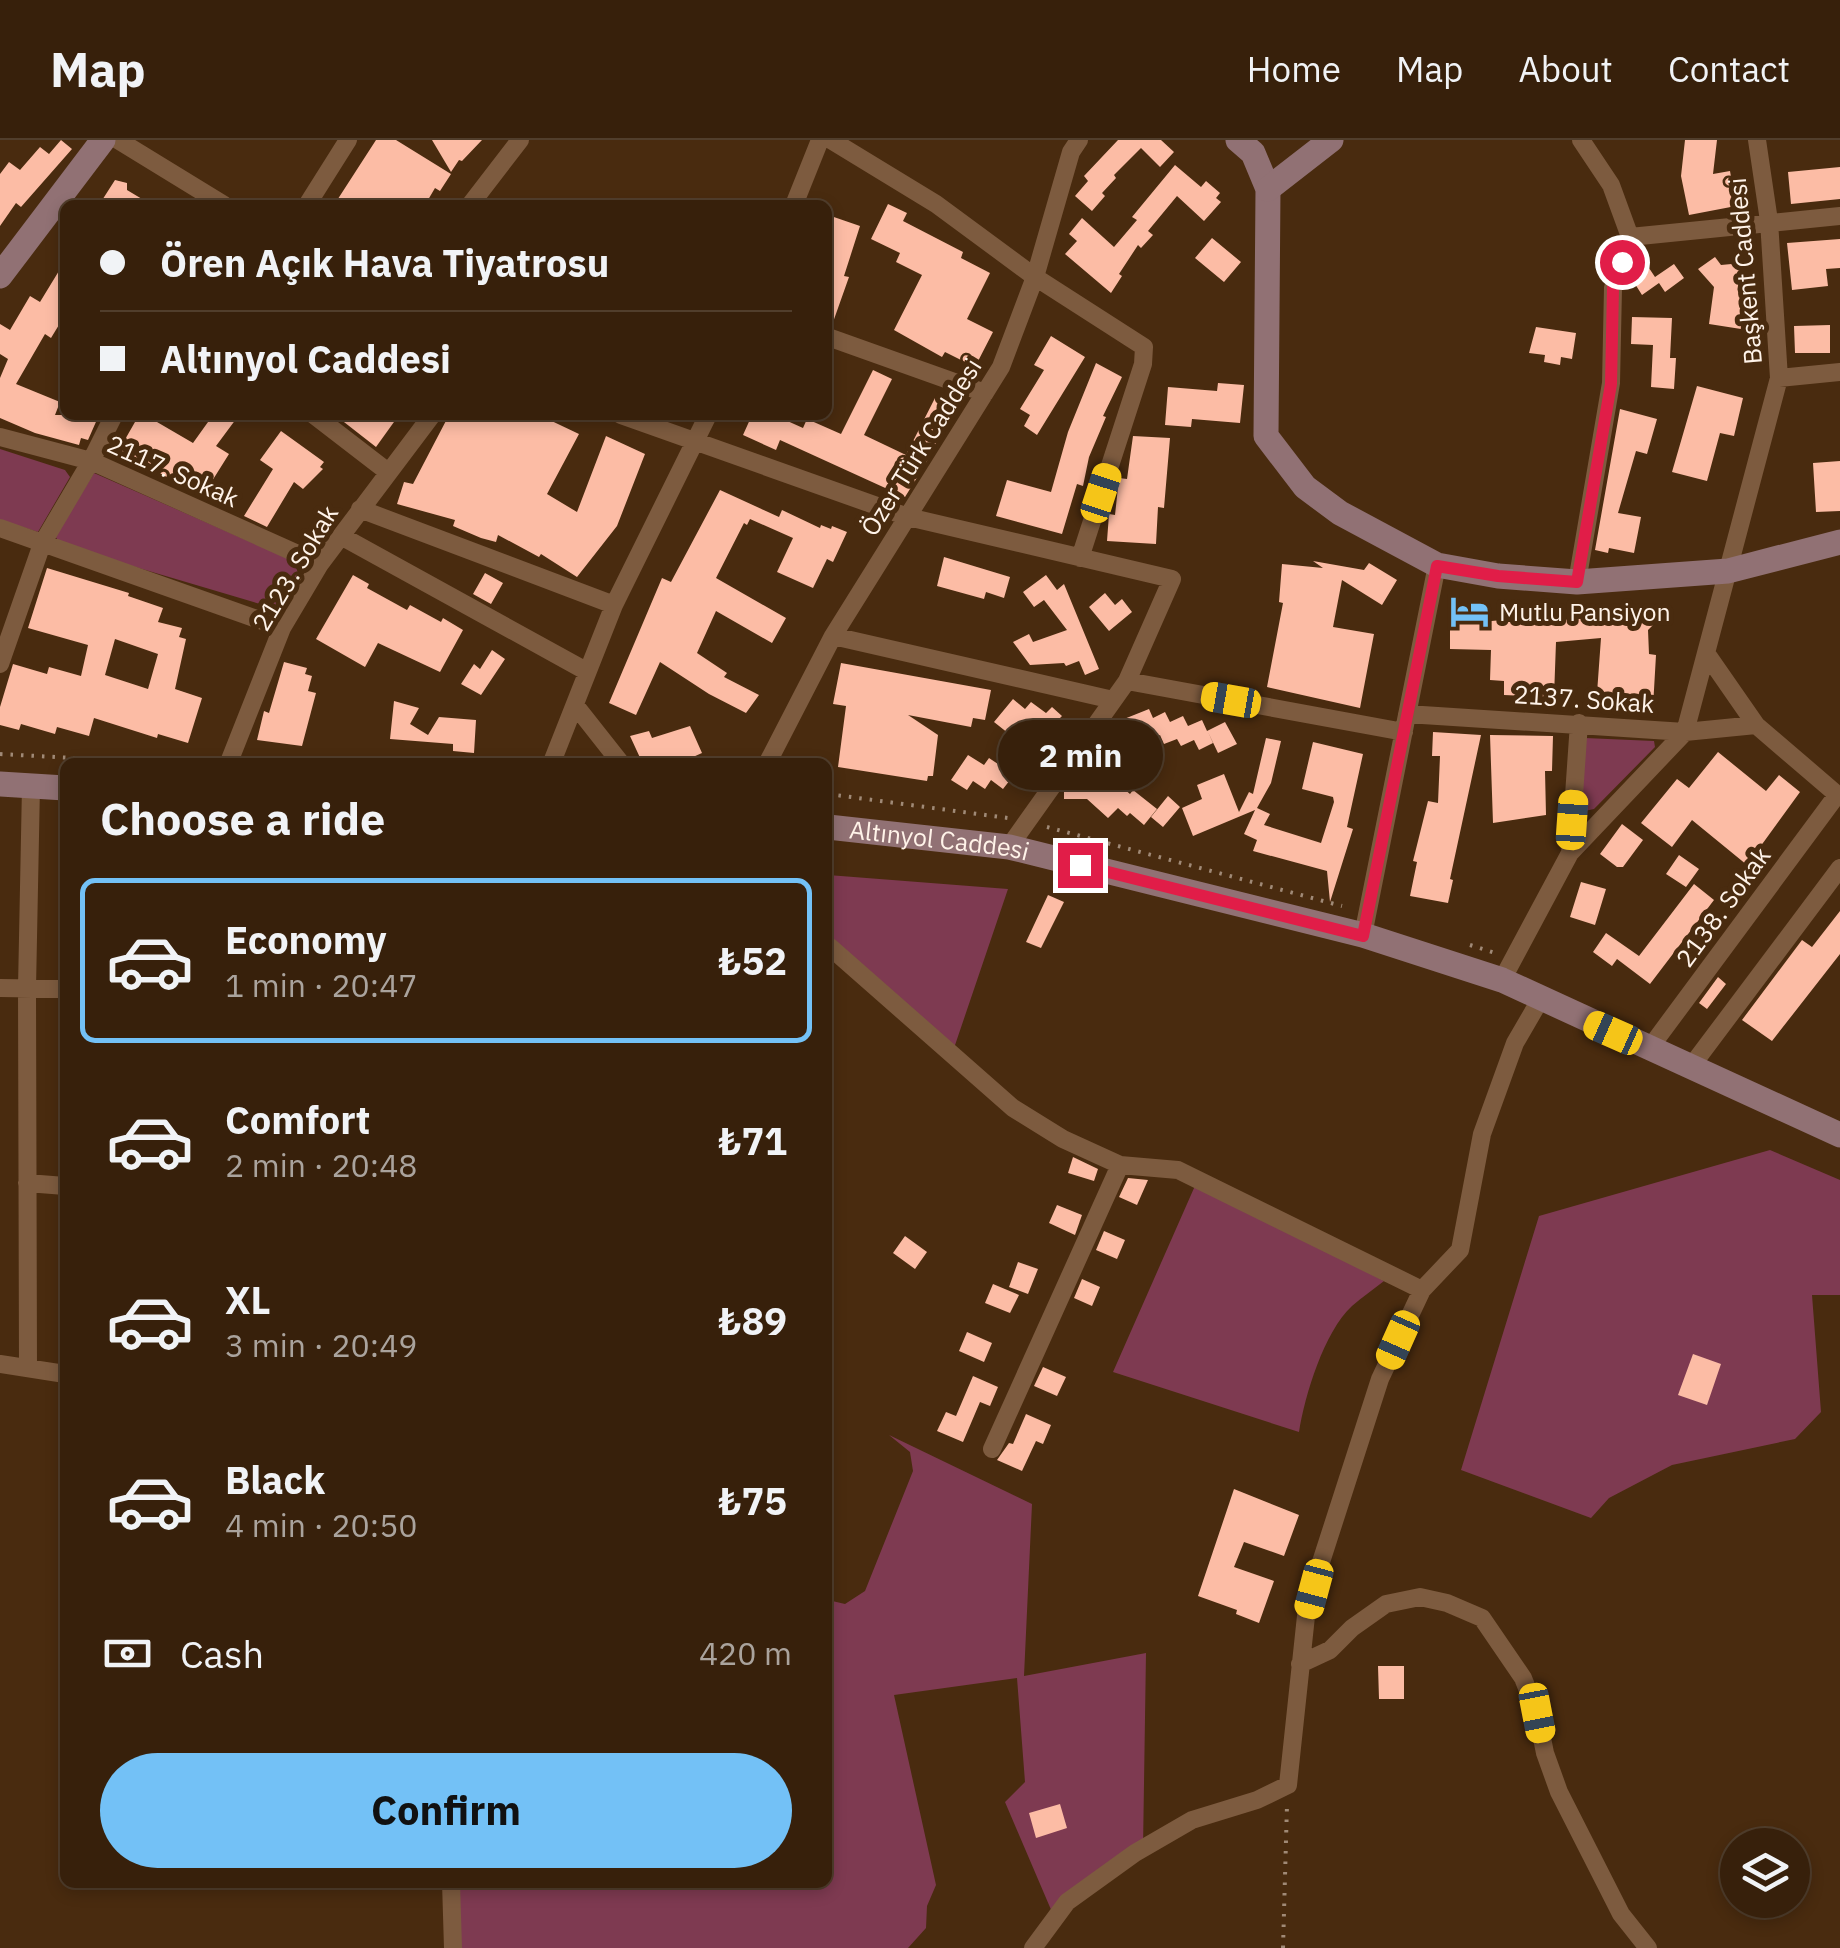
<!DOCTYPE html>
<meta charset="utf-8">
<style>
:root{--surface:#37200b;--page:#422d19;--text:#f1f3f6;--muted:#aaa39d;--line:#513e2c;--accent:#73c1f6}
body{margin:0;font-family:"IBM Plex Sans",sans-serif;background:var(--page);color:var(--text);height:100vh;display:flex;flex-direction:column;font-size:38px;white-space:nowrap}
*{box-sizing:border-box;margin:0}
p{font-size:32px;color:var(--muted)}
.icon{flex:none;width:55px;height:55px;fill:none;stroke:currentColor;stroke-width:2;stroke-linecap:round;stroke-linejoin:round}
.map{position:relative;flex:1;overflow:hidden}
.panel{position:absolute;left:60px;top:618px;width:772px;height:1130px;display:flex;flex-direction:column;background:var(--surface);border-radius:15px;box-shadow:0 5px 15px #0003,0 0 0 2px var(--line)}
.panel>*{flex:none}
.hud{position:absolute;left:60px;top:60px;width:772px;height:220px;border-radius:15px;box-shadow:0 5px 15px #0003,0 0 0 2px var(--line);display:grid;align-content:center;height:220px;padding:0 40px;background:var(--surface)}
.buttons{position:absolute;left:1720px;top:1688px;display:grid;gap:20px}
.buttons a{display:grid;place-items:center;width:90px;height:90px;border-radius:50%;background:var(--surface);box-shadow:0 5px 15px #0003,0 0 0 2px var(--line);font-size:50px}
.end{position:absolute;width:45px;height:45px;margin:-22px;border:12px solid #e11d48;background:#fff;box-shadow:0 0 0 5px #fff}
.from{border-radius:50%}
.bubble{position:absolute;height:70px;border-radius:35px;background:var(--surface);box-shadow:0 5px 15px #0003,0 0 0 2px var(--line);font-size:32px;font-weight:700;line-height:70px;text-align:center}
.car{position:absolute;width:30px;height:60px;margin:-30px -15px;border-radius:12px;box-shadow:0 0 8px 2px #0007;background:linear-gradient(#f5c518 24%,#345 0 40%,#f5c518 0 76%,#345 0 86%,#f5c518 0)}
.hud b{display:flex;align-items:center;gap:35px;height:95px;font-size:38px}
.hud b+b{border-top:2px solid var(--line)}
.hud i{width:25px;height:25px;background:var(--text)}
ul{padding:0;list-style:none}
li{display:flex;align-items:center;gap:30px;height:165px;margin:0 20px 15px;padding:0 20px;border:5px solid transparent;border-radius:15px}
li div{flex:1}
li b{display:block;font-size:38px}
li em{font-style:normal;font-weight:700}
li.selected{border-color:var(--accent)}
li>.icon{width:90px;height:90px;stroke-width:1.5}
h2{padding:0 40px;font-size:45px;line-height:120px}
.pay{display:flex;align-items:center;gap:25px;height:110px;padding:0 40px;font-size:38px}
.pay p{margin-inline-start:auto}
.primary-button{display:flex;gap:20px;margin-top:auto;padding:20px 40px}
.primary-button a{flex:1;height:115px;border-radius:60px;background:var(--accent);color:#111;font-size:40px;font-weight:700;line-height:115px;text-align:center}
header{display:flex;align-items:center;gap:60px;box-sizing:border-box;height:140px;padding:0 50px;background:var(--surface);border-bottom:2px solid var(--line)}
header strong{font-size:48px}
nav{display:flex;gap:55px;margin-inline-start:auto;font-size:35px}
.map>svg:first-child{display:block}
.green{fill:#7e3a51}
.building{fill:#fcbca5;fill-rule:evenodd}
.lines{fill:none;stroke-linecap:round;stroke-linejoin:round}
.path{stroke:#a08a77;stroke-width:4;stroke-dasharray:2.5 8;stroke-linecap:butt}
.street{stroke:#7d5b3f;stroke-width:18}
.secondary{stroke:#917174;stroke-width:25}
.route{stroke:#e11d48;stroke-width:12}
.labels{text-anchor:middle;stroke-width:10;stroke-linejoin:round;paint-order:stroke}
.street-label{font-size:25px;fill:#fff3e9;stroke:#492b0f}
.poi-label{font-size:25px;fill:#fff3e9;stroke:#492b0f;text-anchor:start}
</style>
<header>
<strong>Map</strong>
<nav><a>Home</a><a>Map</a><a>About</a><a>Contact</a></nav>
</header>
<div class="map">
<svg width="1840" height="1808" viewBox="0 0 1840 1808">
<rect width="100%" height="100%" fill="#492b0f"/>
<path class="green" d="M0 309 65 330 70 337 38 392 0 380Z
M94 333 292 420 298 432 281 466 270 467 61 405 55 396Z
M1585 598 1654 601 1655 607 1594 669 1580 672Z
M828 735 1008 749 952 914 830 807Z
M1770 1010 1840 1040V1155H1812L1821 1272 1795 1299 1672 1325 1609 1358 1591 1378 1461 1330 1539 1076Z
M1198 1039 1384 1141C1374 1149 1362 1157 1352 1166 1324 1192 1305 1255 1299 1292L1113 1232Z
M889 1295 1032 1364 1024 1536 1146 1513 1143 1709 1055 1779 1005 1662 1025 1642 1017 1538 894 1555 936 1745 927 1766 926 1788 908 1808H453L451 1743 828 1742V1460L845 1464 865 1451 913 1331 910 1312Z"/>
<path class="building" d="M61 0 72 9 21 67 16 63 0 86V34L9 22 20 30 40 7 49 14Z
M376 0H396L451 34 440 51 435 48 425 65H334Z
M432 0H482L462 21 459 20 451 32Z
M1118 0H1161L1174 12 1160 27 1141 8 1114 35 1116 38 1102 53 1105 56 1092 71 1075 56 1088 41 1084 36Z
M1685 0H1717L1713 34 1730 31 1736 66 1689 75 1681 36Z
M1175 25 1201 47 1206 41 1220 53 1216 58 1221 62 1204 81 1177 56 1148 91 1153 95 1141 108 1138 105 1119 134 1122 136 1111 153 1065 114 1077 101 1069 94 1082 78 1114 107 1137 80 1132 77Z
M1840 27V59L1791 64 1788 32Z
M115 40 127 43V50L152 65H99Z
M888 64 907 73 903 81 963 112 961 118 990 133 967 179 993 192 975 227 945 212 942 217 894 190 922 135 896 122 900 113 871 99Z
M828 75 860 86 844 136 849 137 832 185H828Z
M1212 98 1241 122 1224 142 1195 118Z
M1840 99V128L1826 129 1828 146 1792 150 1787 103Z
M1715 117 1721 125 1742 123 1747 140 1741 189 1709 184 1714 147 1698 129Z
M65 121V175L51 198 45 194 16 244 60 262 55 275H99L88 300 81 298 79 305 35 293 0 278V238L8 219 0 214V184L10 190 30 156 40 162Z
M1674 124 1684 138 1665 152 1659 143 1642 155 1630 136 1647 125 1655 137Z
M1632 177 1672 178 1670 218H1676L1674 249 1651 247 1653 205 1631 204Z
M1830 185V213H1795L1794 186Z
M1536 187 1576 193 1572 219 1561 217 1560 225 1544 222 1545 215 1529 213Z
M1051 196 1085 217 1037 295 1024 286 1030 275 1020 269 1044 230 1034 225Z
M1096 223 1122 237 1103 276 1106 277 1089 317 1083 346 1077 344 1062 394 996 376 1007 340 1051 352 1068 292Z
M873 230 892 239 864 295 906 315 935 258 953 268 926 323 905 357 780 300 776 310 743 295 752 275H774L803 288 807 279 841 294Z
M1218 243 1244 245 1240 283 1192 279 1191 287 1165 285 1168 247 1217 251Z
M1697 246 1743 258 1734 296 1720 293 1707 341 1672 332Z
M1620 269 1657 279 1647 314 1636 311 1618 373 1641 377 1634 413 1609 408 1608 413 1595 410Z
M139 275H145L193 303 213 275H239L216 306 229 314 202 357 119 310Z
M335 275H399L376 307Z
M449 275H539L579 294 547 354 577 372 606 296 645 314 617 386 577 437 541 414 539 417 498 395 496 402 481 398 453 386 455 380 397 364 404 342 413 344Z
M281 291 324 322 320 327 323 329 303 349 294 342 267 387 244 376 273 329 260 320Z
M1133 296 1170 298 1164 368 1158 367 1156 404 1107 401 1109 374 1115 375 1119 338 1127 339Z
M1840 321V371L1816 372 1813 323Z
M720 350 779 377 782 370 820 388 821 385 831 389 832 386 847 392 833 422 827 419 813 448 777 432 793 398 750 379 747 385 744 383 716 438 786 478 772 503 716 471 697 513 727 533 724 537 759 555 746 573 709 554 660 522 636 575 609 563 662 438 671 442Z
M944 417 1010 437 1004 458 986 452 984 459 937 446Z
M1313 421 1364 430 1369 423 1397 440 1382 465 1342 440 1333 487 1374 494 1360 568 1267 547 1283 463 1279 462 1282 424 1323 428Z
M47 428 129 453 128 456 163 468 158 482 182 488 179 497 186 499 175 549 202 558 188 603 158 594 157 598 94 578 89 596 57 587 55 594 21 584 19 590 0 585V567L13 524 47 534 49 527 81 536 88 505 28 488ZM115 499 158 514 148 549 105 535Z
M485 433 503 443 491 464 473 454Z
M353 435 369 444 367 448 407 470 410 465 441 482 443 478 463 490 440 532 378 503 365 527 316 499Z
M1046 435 1057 450 1064 444 1099 529 1085 535 1079 521 1066 526 1064 523 1030 525 1013 502 1029 494 1033 502 1067 490 1044 460 1034 467 1023 452Z
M1105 453 1115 465 1122 459 1132 472 1109 491 1089 467Z
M1645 475V479L1660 478 1648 490 1649 514 1656 515 1653 567H1596L1601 498 1556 502 1554 557 1504 555V541L1490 540 1491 510 1450 509V477H1481V482L1544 476V481Z
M492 510 505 519 481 555 461 544 474 524 480 529Z
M284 522 307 528 305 534 312 536 308 551 316 553 302 606 257 600 264 571 269 573Z
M841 523 991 550 985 580 973 578 971 587 908 575 938 595 933 636H928L927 641 838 627 846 566 833 564Z
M1013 559 1025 569 1031 562 1046 573 1052 567 1062 576 1040 598 1029 588 1018 601 994 582Z
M394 561 419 568 410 584 428 595 439 577 476 580 474 613 453 611V604L390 599Z
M1149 569 1153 578 1165 572 1170 582 1183 576 1188 586 1202 580 1207 591 1225 582 1237 604 1218 613 1208 592 1213 603 1199 610 1194 600 1181 606 1177 599 1164 604 1160 595 1146 601 1142 592 1125 599 1119 581Z
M690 586 702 613 684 621 683 617 663 622 660 616 642 622 630 596 649 591 652 598Z
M1433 592 1481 595 1450 739 1453 740 1448 763 1410 756 1417 722 1413 721 1428 661 1438 663 1440 616H1432Z
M1490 595 1553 596 1552 631H1545L1546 675 1493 683Z
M1266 598 1281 601 1271 643 1257 668 1270 674 1264 685 1321 703 1334 662 1333 657 1302 649 1313 602 1363 614 1347 687 1353 689 1330 762 1327 731 1253 711 1257 700 1244 694 1255 670 1193 696 1182 668 1202 659 1197 645 1224 634 1239 672 1249 652 1253 654Z
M1100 601 1121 602 1120 617H1112L1111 638 1130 654 1133 650 1157 669 1144 685 1130 673 1127 676 1118 668 1108 678 1087 659H1064V652L1072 644 1079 631H1083L1089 615 1095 616Z
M1718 612 1766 651 1779 635 1800 652 1747 725 1692 680 1672 707 1641 683 1677 639 1689 648Z
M968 615 984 625 989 618 1001 626 1009 617 1021 626 1003 649 991 640 985 649 973 641 967 650 951 640Z
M1168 656 1180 667 1163 687 1151 677Z
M1622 684 1643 700 1623 727H1617L1600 714Z
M1679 715 1699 729 1686 747 1666 734Z
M1581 742 1606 749 1595 785 1570 777Z
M1694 744 1714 760 1650 844 1617 819 1612 826 1593 812 1606 793 1639 816Z
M1048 755 1064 762 1041 808 1026 802Z
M1840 771V814L1772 901 1742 880 1802 800 1812 807Z
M1718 837 1726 844 1707 869 1699 863Z
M1073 1017 1098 1029 1094 1041 1068 1033Z
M1128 1038 1148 1040 1137 1065 1119 1057Z
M1057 1065 1082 1075 1075 1095 1049 1083Z
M1104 1091 1125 1100 1117 1119 1096 1110Z
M905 1096 927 1112 915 1129 893 1113Z
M1018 1122 1038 1129 1028 1154 1009 1147Z
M1082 1139 1100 1147 1092 1166 1074 1158Z
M993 1144 1019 1155 1010 1173 985 1163Z
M967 1192 992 1203 984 1222 959 1211Z
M1693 1214 1721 1224 1707 1265 1678 1255Z
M1043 1227 1066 1237 1057 1256 1034 1246Z
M973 1236 998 1247 990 1266 980 1262 963 1302 937 1291 946 1272 956 1276Z
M1026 1274 1051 1285 1043 1304 1036 1301 1022 1331 997 1320 1009 1303 1013 1304Z
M1234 1349 1299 1375 1284 1416 1244 1402 1234 1427 1274 1441 1259 1483 1236 1474 1237 1470 1198 1456Z
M1378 1526H1404V1559H1379Z
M1060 1664 1067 1688 1036 1698 1029 1673Z"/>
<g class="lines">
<path class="path" d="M0 614 147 622
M828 654 1008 678
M1047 687 1342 766
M1470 805 1495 813
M1283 1808 1287 1665"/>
<path class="street" d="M118 0 224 65
M831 0 936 64 1035 137 1144 207 1143 224 1080 418
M307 65 348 0
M470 65 520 0
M794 65 820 0
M1630 97 1840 76
M828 197 985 253
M1779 238 1840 232
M314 275 388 332
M621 275 908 377 1172 439 1127 541 1009 707
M0 297 91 321 320 424
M360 369 614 465
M0 388 282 488
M341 396 586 531
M1577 442 1611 243 1613 148 1630 97 1611 45 1581 0
M833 496 1113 560
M1706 513 1756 585 1840 657
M0 524 42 404 91 321 114 275
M1127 541 1404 592
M575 565 620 622
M1407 574 1685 592 1756 585
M229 622 282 488 320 424 432 275
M552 622 614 465 708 275
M768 622 833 496 1001 227 1035 137 1071 12 1079 0
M1570 713 1579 583
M1363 795 1437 425
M830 807 1013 968 1063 999 1120 1025 1178 1030 1422 1150 1460 1110 1482 994 1515 903 1540 860
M1502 840 1570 713 1685 592 1779 238 1769 81 1757 0
M0 848 65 849
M1649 909 1837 655
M1690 928 1840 728
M27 1043 65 1046
M0 1224 65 1234
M28 1228 27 848 31 646
M992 1309 1120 1025
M1300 1524 1330 1510 1352 1488 1386 1464 1420 1457 1447 1463 1482 1478 1523 1538 1537 1573 1545 1613 1559 1652 1621 1774 1648 1808
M451 1742 453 1808
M1033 1808 1067 1762 1135 1713 1192 1680 1257 1660 1288 1645 1306 1476 1321 1422 1380 1239 1422 1150"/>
<g class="secondary">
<path d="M1238 0 1253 13 1268 49 1266 296 1305 347 1340 373 1437 425 1498 436 1577 442 1728 431 1840 402"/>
<path d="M1268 49 1331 0"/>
<path d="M0 136 103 0"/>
<path d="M0 644 65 648"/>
<path id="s1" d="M828 687 1009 707 1363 795 1502 840 1840 995"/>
</g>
</g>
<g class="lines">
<path class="route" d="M1080 725 1363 796 1437 426 1498 436 1577 442 1611 244 1613 148 1622 122"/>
</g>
<defs>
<symbol id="hotel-bare" viewBox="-9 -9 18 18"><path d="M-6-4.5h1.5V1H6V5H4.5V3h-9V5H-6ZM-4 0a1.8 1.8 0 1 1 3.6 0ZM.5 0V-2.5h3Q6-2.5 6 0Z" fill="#73c1f6" stroke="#492b0f" stroke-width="2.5" paint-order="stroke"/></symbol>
</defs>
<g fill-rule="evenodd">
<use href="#hotel-bare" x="1442" y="444" width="55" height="55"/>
</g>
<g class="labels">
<g class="street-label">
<text transform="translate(1745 131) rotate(-95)" y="9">Başkent Caddesi</text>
<text transform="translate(921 307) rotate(-58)" y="9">Özer Türk Caddesi</text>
<text transform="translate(173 331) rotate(24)" y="9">2117. Sokak</text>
<text transform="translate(295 428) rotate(-59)" y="9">2123. Sokak</text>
<text transform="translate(1584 559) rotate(4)" y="9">2137. Sokak</text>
<text dy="9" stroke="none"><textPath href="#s1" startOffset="112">Altınyol Caddesi</textPath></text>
<text transform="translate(1723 767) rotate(-54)" y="9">2138. Sokak</text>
</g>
<g class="poi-label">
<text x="1499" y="481">Mutlu Pansiyon</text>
</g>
</g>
</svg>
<div class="buttons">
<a><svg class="icon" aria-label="layers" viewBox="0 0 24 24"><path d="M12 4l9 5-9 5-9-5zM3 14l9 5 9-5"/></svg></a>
</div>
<i class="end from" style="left:1622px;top:122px"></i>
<i class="end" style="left:1080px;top:725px"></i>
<div class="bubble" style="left:998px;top:580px;width:165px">2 min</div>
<i class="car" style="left:1101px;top:353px;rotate:18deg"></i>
<i class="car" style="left:1231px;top:560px;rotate:280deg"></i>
<i class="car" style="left:1572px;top:680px;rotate:4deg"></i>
<i class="car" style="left:1613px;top:893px;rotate:294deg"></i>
<i class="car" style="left:1398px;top:1200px;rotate:204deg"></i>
<i class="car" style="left:1314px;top:1449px;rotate:195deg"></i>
<i class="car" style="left:1537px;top:1573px;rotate:169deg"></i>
<div class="hud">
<b><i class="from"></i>Ören Açık Hava Tiyatrosu</b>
<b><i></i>Altınyol Caddesi</b>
</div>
<section class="panel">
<h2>Choose a ride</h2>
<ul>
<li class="selected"><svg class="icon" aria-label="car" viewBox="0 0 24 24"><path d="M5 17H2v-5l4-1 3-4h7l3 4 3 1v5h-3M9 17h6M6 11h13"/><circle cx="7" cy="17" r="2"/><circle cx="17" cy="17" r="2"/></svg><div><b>Economy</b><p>1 min · 20:47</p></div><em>₺52</em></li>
<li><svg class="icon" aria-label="car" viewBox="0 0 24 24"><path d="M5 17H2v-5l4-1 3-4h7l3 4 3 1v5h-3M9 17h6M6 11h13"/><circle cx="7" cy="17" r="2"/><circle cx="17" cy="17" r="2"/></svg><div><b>Comfort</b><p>2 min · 20:48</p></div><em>₺71</em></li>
<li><svg class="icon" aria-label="car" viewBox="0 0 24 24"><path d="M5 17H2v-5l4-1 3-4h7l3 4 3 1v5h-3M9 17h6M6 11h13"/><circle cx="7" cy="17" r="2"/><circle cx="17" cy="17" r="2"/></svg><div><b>XL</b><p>3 min · 20:49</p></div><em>₺89</em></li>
<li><svg class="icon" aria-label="car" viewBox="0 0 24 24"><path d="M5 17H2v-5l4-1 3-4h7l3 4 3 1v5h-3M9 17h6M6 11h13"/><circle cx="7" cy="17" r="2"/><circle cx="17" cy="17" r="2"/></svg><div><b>Black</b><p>4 min · 20:50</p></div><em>₺75</em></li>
</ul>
<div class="pay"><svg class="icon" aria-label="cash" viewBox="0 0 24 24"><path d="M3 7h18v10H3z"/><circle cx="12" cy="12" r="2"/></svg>Cash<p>420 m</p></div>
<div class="primary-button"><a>Confirm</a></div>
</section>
</div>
